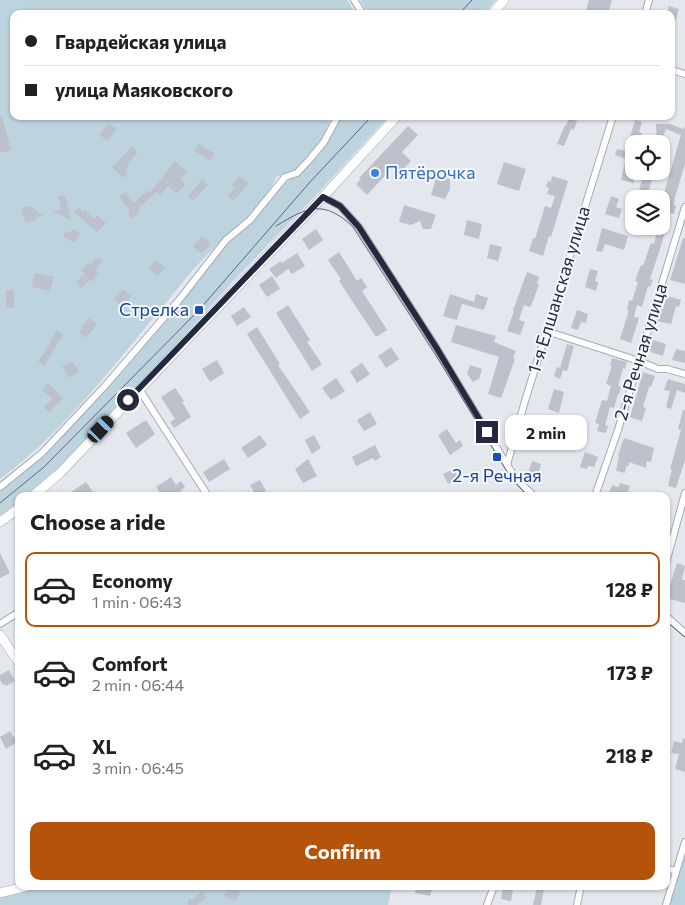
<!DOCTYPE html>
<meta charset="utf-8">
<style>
:root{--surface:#fff;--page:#f2f2f2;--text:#202124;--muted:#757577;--line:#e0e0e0;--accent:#b45309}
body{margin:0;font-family:Commissioner,sans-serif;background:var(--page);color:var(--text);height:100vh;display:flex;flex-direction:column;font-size:19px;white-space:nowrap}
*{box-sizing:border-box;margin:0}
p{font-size:16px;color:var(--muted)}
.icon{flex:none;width:28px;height:28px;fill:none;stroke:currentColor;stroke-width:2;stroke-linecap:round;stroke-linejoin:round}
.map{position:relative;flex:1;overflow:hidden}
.details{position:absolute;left:15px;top:492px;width:655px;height:398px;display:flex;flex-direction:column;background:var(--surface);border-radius:10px;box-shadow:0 1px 4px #0004}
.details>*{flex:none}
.banner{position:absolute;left:10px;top:10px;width:665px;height:110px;border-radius:10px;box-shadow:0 1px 4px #0004;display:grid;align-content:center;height:110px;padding:0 15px;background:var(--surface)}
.fabs{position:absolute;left:625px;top:135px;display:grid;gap:10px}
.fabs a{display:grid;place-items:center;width:45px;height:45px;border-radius:10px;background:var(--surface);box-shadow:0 1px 4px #0004;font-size:25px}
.end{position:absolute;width:22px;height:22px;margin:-11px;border:6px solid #23293e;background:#fff;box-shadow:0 0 0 2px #fff}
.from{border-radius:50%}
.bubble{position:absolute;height:35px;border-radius:10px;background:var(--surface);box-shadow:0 1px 4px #0004;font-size:16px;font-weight:700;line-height:35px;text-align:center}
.car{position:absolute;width:15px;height:30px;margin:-15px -8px;border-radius:6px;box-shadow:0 0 4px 1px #0007;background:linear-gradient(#222 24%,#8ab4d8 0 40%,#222 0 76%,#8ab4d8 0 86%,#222 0)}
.banner b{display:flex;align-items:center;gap:18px;height:48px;font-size:19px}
.banner b+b{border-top:1px solid var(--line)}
.banner i{width:12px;height:12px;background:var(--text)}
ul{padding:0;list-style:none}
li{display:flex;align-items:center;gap:15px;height:75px;margin:0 10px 8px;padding:0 5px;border:2px solid transparent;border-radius:10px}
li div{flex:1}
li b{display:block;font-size:19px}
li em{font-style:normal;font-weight:700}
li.current{border-color:var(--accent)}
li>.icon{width:45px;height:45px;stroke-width:1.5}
h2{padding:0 15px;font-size:22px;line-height:60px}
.primary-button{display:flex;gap:10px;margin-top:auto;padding:10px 15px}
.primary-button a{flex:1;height:58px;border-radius:10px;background:var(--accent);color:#fff;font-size:20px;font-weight:700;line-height:58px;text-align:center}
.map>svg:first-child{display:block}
.green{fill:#bdd3de}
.building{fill:#bcc1cb}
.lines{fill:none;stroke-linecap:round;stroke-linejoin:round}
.minor-casing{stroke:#a6aab5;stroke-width:8}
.secondary-casing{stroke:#a5acbc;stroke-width:10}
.minor{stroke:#fff;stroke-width:6}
.secondary{stroke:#fff;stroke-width:9}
.tram{stroke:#5e647a;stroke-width:1}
.route{stroke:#23293e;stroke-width:6}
.shop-dot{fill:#3f7fe0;stroke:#f4f7f9;stroke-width:2}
.transit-dot{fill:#1a4fb4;stroke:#f4f7f9;stroke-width:2}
.labels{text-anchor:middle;stroke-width:4;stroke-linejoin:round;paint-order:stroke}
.shop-label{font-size:18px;fill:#366cbe;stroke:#f4f7f9;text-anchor:start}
.street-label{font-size:18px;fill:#23293e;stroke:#f4f7f9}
.transit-label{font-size:18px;fill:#164399;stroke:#f4f7f9;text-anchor:end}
</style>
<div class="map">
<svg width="685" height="905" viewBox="0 0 685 905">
<rect width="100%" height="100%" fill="#e4e7ed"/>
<path class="green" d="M0 0H347L356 14H14V116H334L330 120 322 140 296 169 276 177C263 211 228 233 203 259 189 273 177 290 164 305 114 365 63 433 0 479Z
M360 0H496L484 14H369Z
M343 116H389L317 194 236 278 137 387 56 471 26 496H19V503L0 518V488L37 457 121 367 207 261 285 183 303 171Z
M685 851V905H669Z
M47 886H392L388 905H0V898Z"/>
<path class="building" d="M589 0H612L608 14H585Z
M669 6 679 9 673 30H671V14H667Z
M0 117H2L11 150 0 153Z
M569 118 577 121 574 130 571 129 564 146 557 144 565 125 566 126Z
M635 120 642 122 639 132 642 133 638 144H634V183L621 180 626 159 615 155 617 149 626 151Z
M109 123 117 130 107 141 99 134Z
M655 124H670L683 129 685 127V164L675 197 674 205 676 206 674 214 670 213 661 246 650 279 653 280 650 287 648 286 642 307 637 305 634 317 639 318 631 343 620 339 629 310H627L629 300 632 301 638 282 635 281 641 265 643 266 651 243 654 244 657 232 643 228V226H661V199L659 198 661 192 664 193 681 135 666 129 661 142 657 141 656 125Z
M408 126 418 135 402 152 411 161 400 173 393 167 367 195 356 184 361 179 359 178Z
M199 144 215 154 210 161 194 150Z
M132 147 138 152 128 164 129 166 125 171 127 174 123 178 112 167Z
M175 161 187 171 181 179 186 184 176 194 168 186 160 195 157 192 139 208 140 210 133 219 128 213 130 211 119 196 125 192 133 203 147 191 149 193 165 175H164Z
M504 162 526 169 519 191 497 184Z
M644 171H654L648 194 639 191Z
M437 175 450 179V189L445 199 431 195Z
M239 176 249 183 233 201 227 195 235 188 232 185Z
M552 176 568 181 551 237 549 236 543 256 529 251 533 238 535 239 545 206 551 208 555 196 547 194 549 188 546 187 548 181 551 182Z
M202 179 208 185 193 201 188 197Z
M65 195 71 220 53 211 61 209 58 196Z
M611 196 619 199 616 207 622 209 619 218 605 214Z
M404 205 436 215 431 229H423L420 221 411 225 399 222Z
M30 206 44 216 35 217 36 220 26 223 21 209Z
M78 207 83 212 85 210 94 219 97 215 106 223 97 232 74 212Z
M467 220 482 224 479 239 464 235Z
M602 228 628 236 624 250 605 244 602 252 596 251Z
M73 229 80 233 74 243 63 236 66 231 70 233Z
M316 229 323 240 309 250 302 239Z
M202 236 211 244 202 254 193 246Z
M683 238H685V284L670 280Z
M490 244 502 247 498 261 487 258Z
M339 252 357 281 361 278 367 287 362 291 387 330 376 337 339 281 341 279 328 260Z
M297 253 305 266 292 274 288 269 276 278 269 269 281 261 282 263Z
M98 257 103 261 95 270 99 274 92 281 90 280 81 288 76 282 85 274 81 270 88 263 90 265Z
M156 260 165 268 158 276 149 269Z
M590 269 598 271 595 281 598 282 596 291 585 287Z
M527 272 539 277 537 284 539 285 531 306 529 307 524 305 519 320 525 322 520 335 507 331 514 311 513 310Z
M35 273 54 277 50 291 32 287Z
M272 276 280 289 267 297 259 285Z
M123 289 131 296 122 306 114 299Z
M6 290H14V308H6Z
M450 294 474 302 476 294 488 298 484 310 462 304 457 320 443 316Z
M667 296 681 300 679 307 676 306 671 324 657 321 660 308 663 309Z
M288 305 310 340 307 342 322 364 312 371 276 313Z
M244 307 251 317 237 326 231 316Z
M577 310 588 314 586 323 581 322 578 330 571 328Z
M89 318 97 324 86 338 79 332Z
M456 325 496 336 494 342 516 351 513 358 515 359 501 398 488 394 499 357 451 342Z
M257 327 280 364 278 365 310 412 300 419 247 334Z
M57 330 63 335 44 366 38 361 44 353Z
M653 340 666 344 663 356 650 352Z
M567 344 574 346 567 371 563 370 560 379 554 376 557 367 560 368Z
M391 347 399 359 386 368 378 356Z
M676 349 685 351V363L672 360Z
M612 358 627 362 625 369 623 368 618 386 621 387 619 394H618L614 408 610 407 605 425 608 426 606 433 597 431 599 424 595 423 602 400 607 401 611 386 606 384 612 365H610Z
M217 360 224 373 210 382 202 369Z
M72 361 79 371 69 378 62 367Z
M362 363 370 374 357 383 350 371Z
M470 365 482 369 479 379 473 382 467 374Z
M643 372 655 376 651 387H649L643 407 646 408 642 421 630 417Z
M336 378 345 391 331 400 322 388Z
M668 379 685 384V393L677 390 671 409 666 407 670 391 664 390Z
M48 383 63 398 49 412 44 407 52 399 42 390Z
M175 388 184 401 182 402 191 417 174 428 170 422 175 419 161 397Z
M554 389 564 392 559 413 548 409Z
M683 410H685V460L676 488 668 486 672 469H670L681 430 678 429Z
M370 412 377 424 364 431 357 420Z
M146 420 155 434 136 448 126 433Z
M542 426 554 429 547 447 537 444Z
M447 429 456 443 460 440 463 446 450 455 438 435Z
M260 435 267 445 248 458 241 448Z
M314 435 321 448 312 454 305 440Z
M624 438 654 448 651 462 647 461 646 468 629 462V466H626L625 473 616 471 619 456 618 455Z
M375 445 381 457 375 461 373 458 356 466 352 457Z
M585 452 598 457 594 467 588 466 587 469 580 467Z
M224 459 230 469 209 482 203 472Z
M308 459 317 476 303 483 295 469Z
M532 461 541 464 536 482 526 479Z
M454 469 459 479 448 484 443 474Z
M171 477 176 485 181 481 185 487 175 496H162L156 487Z
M260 480 266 491 256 496 250 485Z
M86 482 96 496H74L71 492Z
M620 483 630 486 627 494 624 493 622 496H608L612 485 618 487Z
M0 553 10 573 0 578Z
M677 563 685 566 682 580H685V603L666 598Z
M9 670 15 681 6 686 5 684 3 685 0 680V675Z
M10 731 17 742 6 749 0 737Z
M683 738 685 739V772L675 769 679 754 671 753 674 741 682 743Z
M228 886 240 892 236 901 224 896Z
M417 886H433L430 896 415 893Z
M503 887 513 889 511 901 501 899Z
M537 887 544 889 541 905H533Z
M202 891 207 897 197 905H188V899H193Z"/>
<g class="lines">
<defs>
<path id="minor" d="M354 0 363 14
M645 14 649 0
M671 70 685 74
M323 197 340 206 359 227 436 347 507 465 517 480 534 496
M546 331 639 361 658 369H667L685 374
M139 389 208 496
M507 465 525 401 613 116
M0 487 42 453 104 387 179 300 226 240 250 220 285 177 297 173 310 159 324 142 338 116
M595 496 618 430 685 207
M666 563 685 493
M666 616 685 633
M0 624 19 612
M666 868 676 871
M487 905 494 886
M577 905 581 886
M666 905 685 842"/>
<path id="secondary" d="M492 14 504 0
M33 496 60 473 323 197 397 116
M0 522 19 508
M0 635 19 663
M0 893 28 886"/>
</defs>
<use href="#minor" class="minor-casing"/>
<use href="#secondary" class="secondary-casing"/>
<use href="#minor" class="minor"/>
<use href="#secondary" class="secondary"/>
<path class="tram" d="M459 14 472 0
M276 226C307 207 324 199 353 227L435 354 508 473 527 496
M0 503 44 467 199 310 310 182 372 116
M666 621 685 637"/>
</g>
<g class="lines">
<path class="route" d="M128 400 323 197 340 206 359 227 436 347 487 432"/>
</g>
<circle class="shop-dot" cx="375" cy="173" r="5"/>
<g class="transit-dot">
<rect x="194" y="305" width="10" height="10" rx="2.5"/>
<rect x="492" y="452" width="10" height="10" rx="2.5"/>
</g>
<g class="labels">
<g class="shop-label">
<text x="385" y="179">Пятёрочка</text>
</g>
<g class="street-label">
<text transform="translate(559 290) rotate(-73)" y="6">1-я Елшанская улица</text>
<text transform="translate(641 352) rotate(-73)" y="6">2-я Речная улица</text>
</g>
<g class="transit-label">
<text x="189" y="316">Стрелка</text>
<text x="497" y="482" text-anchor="middle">2-я Речная</text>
</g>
</g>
</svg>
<div class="fabs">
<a><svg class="icon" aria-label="locate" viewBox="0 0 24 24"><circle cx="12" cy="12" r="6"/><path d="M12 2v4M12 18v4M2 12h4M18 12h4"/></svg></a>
<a><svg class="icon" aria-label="layers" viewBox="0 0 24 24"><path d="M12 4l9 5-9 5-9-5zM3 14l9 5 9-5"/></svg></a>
</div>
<i class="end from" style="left:128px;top:400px"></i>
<i class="end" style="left:487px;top:432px"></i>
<div class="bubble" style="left:505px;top:415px;width:82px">2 min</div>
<i class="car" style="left:101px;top:429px;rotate:43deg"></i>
<div class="banner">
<b><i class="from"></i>Гвардейская улица</b>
<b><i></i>улица Маяковского</b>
</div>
<section class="details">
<h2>Choose a ride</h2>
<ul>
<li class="current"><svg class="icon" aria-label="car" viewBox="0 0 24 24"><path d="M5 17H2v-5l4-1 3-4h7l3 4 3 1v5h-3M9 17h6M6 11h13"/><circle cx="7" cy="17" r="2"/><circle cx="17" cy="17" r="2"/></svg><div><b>Economy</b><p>1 min · 06:43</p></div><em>128 ₽</em></li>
<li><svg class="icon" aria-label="car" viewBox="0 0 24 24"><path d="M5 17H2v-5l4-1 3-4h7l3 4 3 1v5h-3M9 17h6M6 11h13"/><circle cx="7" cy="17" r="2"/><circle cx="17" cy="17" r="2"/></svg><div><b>Comfort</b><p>2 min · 06:44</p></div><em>173 ₽</em></li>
<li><svg class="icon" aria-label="car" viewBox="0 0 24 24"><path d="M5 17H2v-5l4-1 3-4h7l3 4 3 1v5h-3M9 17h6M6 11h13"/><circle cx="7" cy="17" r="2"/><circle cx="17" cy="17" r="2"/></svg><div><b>XL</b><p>3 min · 06:45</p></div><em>218 ₽</em></li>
</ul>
<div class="primary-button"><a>Confirm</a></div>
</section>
</div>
